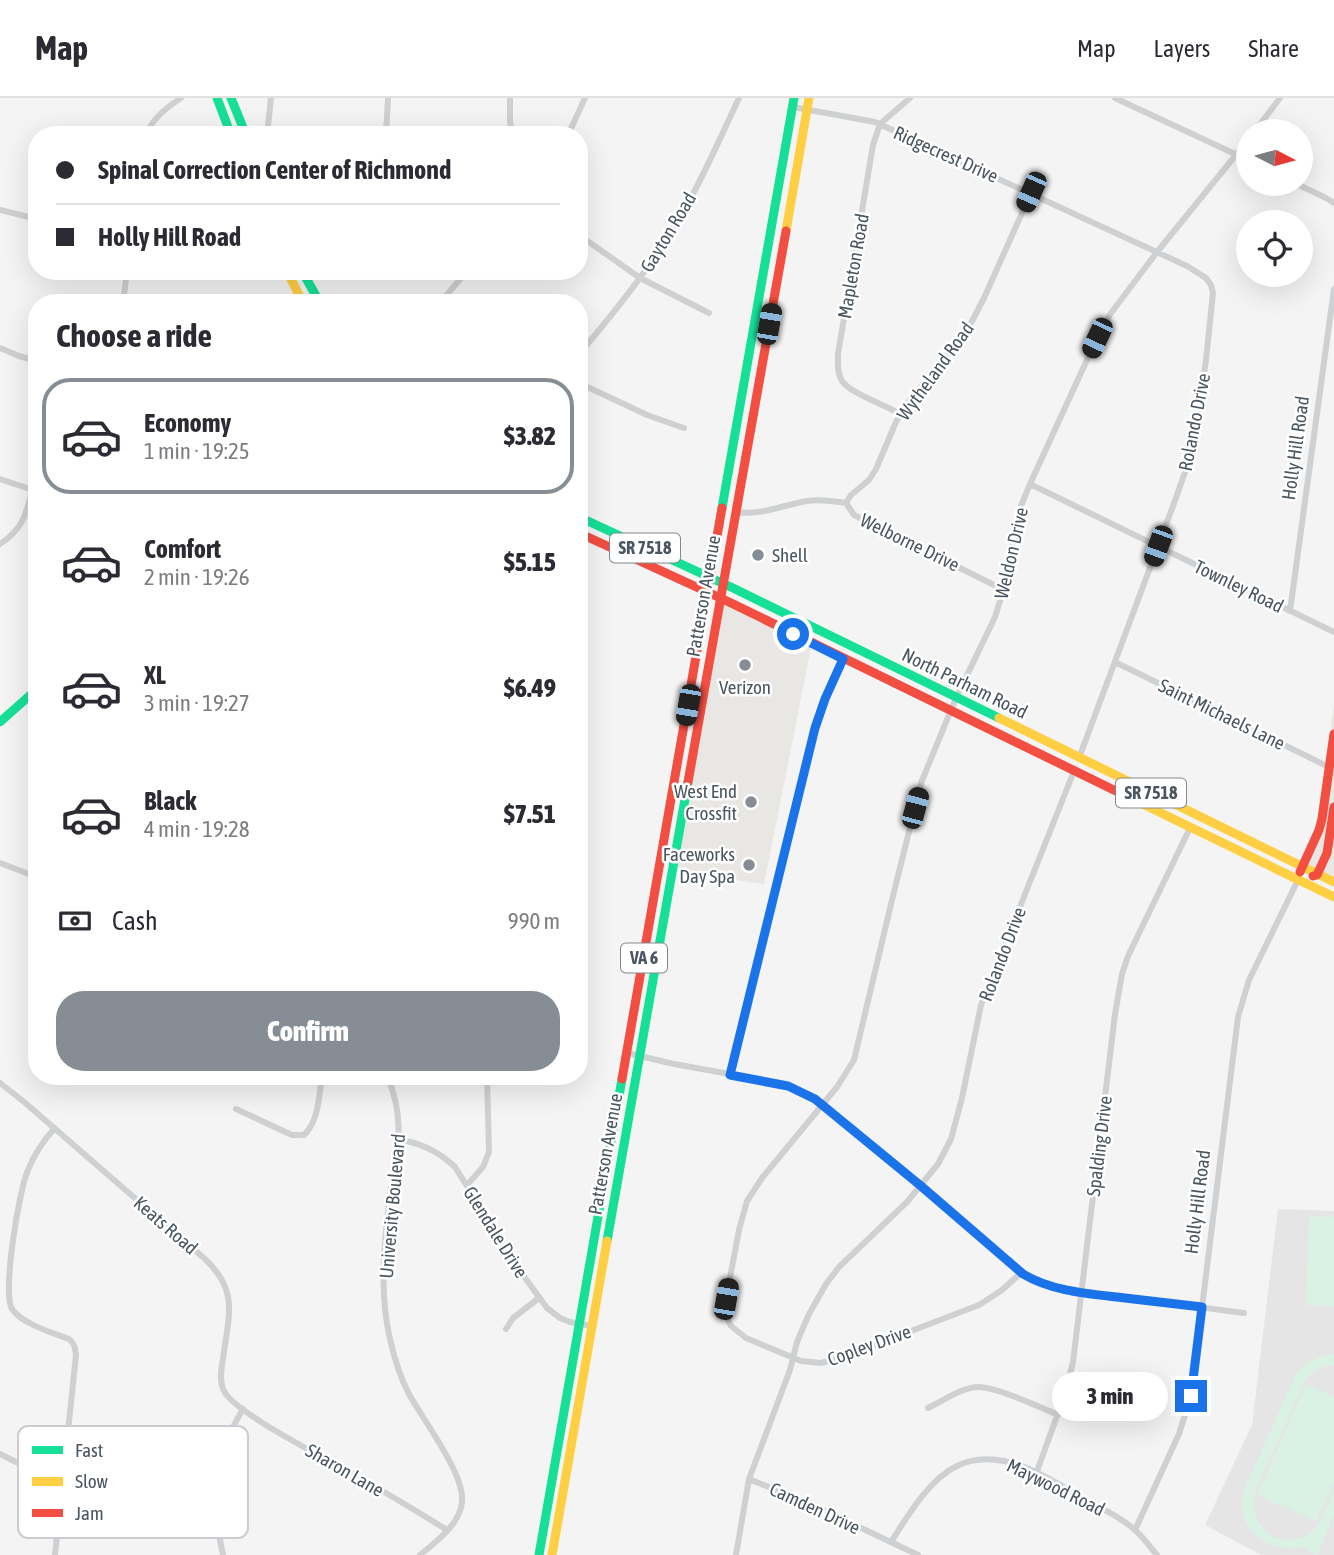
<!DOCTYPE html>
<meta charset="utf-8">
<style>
:root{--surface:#fff;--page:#f2f2f3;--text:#2b2b33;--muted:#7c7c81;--line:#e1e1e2;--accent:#868d94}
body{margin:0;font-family:"Asap Condensed",sans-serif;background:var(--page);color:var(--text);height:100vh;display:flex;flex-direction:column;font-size:26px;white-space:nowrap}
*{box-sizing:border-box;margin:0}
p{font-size:23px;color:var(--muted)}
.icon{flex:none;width:38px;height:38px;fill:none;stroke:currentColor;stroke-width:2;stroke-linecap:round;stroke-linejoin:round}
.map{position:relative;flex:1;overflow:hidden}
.drawer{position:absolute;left:28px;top:196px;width:560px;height:791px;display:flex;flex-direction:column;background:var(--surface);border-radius:28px;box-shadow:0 7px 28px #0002}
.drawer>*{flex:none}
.banner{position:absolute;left:28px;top:28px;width:560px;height:154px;border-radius:28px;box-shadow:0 7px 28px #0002;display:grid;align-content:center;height:154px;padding:0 28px;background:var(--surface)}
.needle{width:46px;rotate:96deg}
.controls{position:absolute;left:1236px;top:21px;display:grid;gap:14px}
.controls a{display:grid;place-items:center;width:77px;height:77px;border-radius:50%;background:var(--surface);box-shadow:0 7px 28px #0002;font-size:35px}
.end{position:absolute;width:32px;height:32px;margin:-16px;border:9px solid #1a73e8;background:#fff;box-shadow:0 0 0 4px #fff}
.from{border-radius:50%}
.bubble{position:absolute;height:49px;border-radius:24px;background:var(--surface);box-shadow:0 7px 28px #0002;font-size:23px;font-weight:800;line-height:49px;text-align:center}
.car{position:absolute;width:21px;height:42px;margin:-21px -10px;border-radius:9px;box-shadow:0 0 5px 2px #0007;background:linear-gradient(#222 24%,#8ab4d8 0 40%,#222 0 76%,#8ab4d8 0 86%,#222 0)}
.banner b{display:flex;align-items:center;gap:24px;height:66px;font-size:26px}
.banner b+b{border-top:2px solid var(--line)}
.banner i{width:18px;height:18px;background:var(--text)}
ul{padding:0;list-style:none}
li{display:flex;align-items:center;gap:21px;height:116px;margin:0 14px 10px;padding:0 14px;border:4px solid transparent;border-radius:28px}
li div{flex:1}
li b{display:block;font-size:26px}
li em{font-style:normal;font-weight:800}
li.on{border-color:var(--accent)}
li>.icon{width:63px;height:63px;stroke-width:1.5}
h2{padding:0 28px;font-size:32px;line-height:84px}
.pay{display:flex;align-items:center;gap:18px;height:77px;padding:0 28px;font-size:26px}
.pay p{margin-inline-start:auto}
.button{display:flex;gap:14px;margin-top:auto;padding:14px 28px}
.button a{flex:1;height:80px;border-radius:28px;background:var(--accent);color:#fff;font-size:28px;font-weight:800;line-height:80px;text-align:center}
header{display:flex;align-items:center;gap:42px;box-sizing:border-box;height:98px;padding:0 35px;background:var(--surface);border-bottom:2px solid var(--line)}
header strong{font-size:33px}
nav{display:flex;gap:38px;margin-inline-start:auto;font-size:24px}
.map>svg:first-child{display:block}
.commercial{fill:#e8e7e3}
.education{fill:#e6e5e6}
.green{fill:#d9f2e3}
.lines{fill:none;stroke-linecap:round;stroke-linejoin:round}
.street{stroke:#ced0d2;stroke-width:6}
.fast{stroke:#16e098;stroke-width:9}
.slow{stroke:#ffcf43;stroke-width:9}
.jam{stroke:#f24e42;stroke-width:9}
.route{stroke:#1a73e8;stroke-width:9}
.poi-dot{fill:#868d94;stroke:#fff;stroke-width:2.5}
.labels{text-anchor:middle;stroke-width:5;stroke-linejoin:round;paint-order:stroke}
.shield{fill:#fff;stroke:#808990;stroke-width:2}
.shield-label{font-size:18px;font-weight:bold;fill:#4a5661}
.street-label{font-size:19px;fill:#4a5661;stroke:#fff}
.poi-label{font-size:19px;fill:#4a5661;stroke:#fff;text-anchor:end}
.key{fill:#fff;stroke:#c9ccd0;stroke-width:2}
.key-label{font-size:19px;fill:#4a5661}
</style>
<header>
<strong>Map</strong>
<nav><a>Map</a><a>Layers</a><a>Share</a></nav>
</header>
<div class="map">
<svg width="1334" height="1457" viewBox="0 0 1334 1457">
<rect width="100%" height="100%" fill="#f4f4f4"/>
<path class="commercial" d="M721 499 812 545 764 786 679 774 674 752Z
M1334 607V784L1298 767 1316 729Z"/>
<path class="education" d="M1278 1111 1334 1113V1457H1261L1205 1427 1252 1327Z"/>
<path class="green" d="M1309 1118 1334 1119V1208L1306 1207Z
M1334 1256V1267C1318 1268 1309 1276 1302 1289L1257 1389C1243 1426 1279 1457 1311 1434 1323 1424 1328 1405 1334 1391V1418L1317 1457 1307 1453 1308 1448C1268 1457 1234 1433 1244 1392L1295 1278C1306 1264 1317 1258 1334 1256Z
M1306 1286 1334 1299V1383L1317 1423 1257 1397Z"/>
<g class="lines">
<path class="street" d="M510 0V23L512 37
M1115 0 1248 62
M793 9 875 24 1187 168 1206 180 1211 187 1213 195 1206 262 1193 351 1176 400 1079 660
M1255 33 1280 0
M146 37C153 20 166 10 181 0
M267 37 271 0
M386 37 388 0
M568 37 585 0
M1297 86 1326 100 1334 105
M0 112 37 121
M579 137 640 180 709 215
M123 205 127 173
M440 205 467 173
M0 250 19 258 37 263
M579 256C619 209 657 161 687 107 706 73 722 36 739 0
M579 285 647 317 684 330
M900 316C886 307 851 296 842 283 837 276 838 265 838 256L873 47 880 26 910 0
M0 381 30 391 37 392
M1030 386 1334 534
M846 405 851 397 869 382 876 371 896 324 907 306 968 231 984 200 1031 95
M735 414C760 418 783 407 807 403 820 401 833 403 846 405L854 417 1004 492
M0 446C23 431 26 417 32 392
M1290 513 1334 191
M1115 564 1329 669
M0 765 37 779
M627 955 674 966 768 983 788 988 805 995 830 1013 921 1088 1023 1176 1043 1186 1069 1192 1244 1215
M730 977 815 630 825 601 843 560
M387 978C407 1023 396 1052 390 1098 384 1144 379 1195 390 1241 394 1259 400 1279 409 1296 423 1322 465 1376 462 1404 460 1426 436 1444 420 1457
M0 985 23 1003 205 1161C240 1194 228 1219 223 1261 221 1271 219 1283 224 1293 235 1315 325 1360 350 1374 383 1393 415 1412 447 1432
M236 1011 292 1037H304C319 1023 319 997 322 978
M54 1031C43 1043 34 1057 28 1072 19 1092 2 1195 12 1211 22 1226 53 1235 69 1241 75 1246 75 1250 76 1257L55 1457
M398 1042C420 1044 439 1054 455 1069L523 1177 547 1210 560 1220 570 1224 592 1228
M467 1087 483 1069 489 1054 487 978
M1022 1174 1002 1192 979 1207 846 1258 821 1265 801 1263 746 1240 731 1228 727 1220 726 1201 739 1132 747 1103 762 1080 837 989 854 962 892 802 921 685 956 600 995 519 1007 480 1016 425 1021 408 1030 386 1097 240 1111 215 1157 154 1248 42
M506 1231 513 1220 539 1200
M928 1310C943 1303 962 1289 979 1289 997 1289 1040 1309 1058 1317
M0 1356 38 1375 63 1384
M1036 1376 1066 1293 1073 1264 1115 916 1122 876 1128 858 1190 730
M749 1381 817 1409 918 1457
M1135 1432 1179 1336 1191 1298 1238 919 1249 882 1298 782
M891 1444C907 1419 929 1381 957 1368 971 1361 988 1360 1004 1363 1031 1368 1062 1388 1086 1402 1103 1411 1122 1420 1136 1433 1144 1440 1150 1449 1157 1457
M223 1457C210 1394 209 1368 243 1311
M736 1457 749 1381 790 1272 797 1244 809 1216 826 1186 839 1169 907 1104 938 1066 951 1041 962 1000 981 907 1074 673"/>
<path class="fast" d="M217 0 231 37
M231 0 246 37
M302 173 320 205
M722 410 794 0
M579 419 733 490 999 620
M0 624 37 591
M607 1143 688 684
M539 1457 622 981"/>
<path class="slow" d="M786 133 809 0
M287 173 303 205
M999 620 1334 784
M1120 695 1334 799
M552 1457 607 1143"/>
<path class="jam" d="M579 435 729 504 1120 695
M688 684 786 133
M1300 774 1319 732 1322 721 1334 636
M1313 778 1317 777 1327 755 1334 709
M622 981 722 410"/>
</g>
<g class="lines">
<path class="route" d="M793 536 843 561 825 601 815 630 730 977 788 988 815 1001 921 1088 1023 1176C1053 1194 1091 1196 1125 1200 1151 1203 1176 1206 1202 1209L1191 1298"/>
</g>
<g class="poi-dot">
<circle cx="758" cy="457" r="7"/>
<circle cx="745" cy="567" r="7"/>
<circle cx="751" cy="704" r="7"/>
<circle cx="749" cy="767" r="7"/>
</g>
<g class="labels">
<g class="shield">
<rect x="610" y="435.5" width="70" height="29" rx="5"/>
<rect x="1116" y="680.5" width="70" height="29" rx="5"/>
<rect x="621" y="845.5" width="46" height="29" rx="5"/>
</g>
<g class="shield-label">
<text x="645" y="456">SR 7518</text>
<text x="1151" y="701">SR 7518</text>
<text x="644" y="866">VA 6</text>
</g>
<g class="street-label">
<text transform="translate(946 56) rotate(24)" y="7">Ridgecrest Drive</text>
<text transform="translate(668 134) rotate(-59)" y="7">Gayton Road</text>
<text transform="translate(853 168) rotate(-80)" y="7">Mapleton Road</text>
<text transform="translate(935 273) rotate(-54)" y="7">Wytheland Road</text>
<text transform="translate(1194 324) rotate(-79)" y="7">Rolando Drive</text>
<text transform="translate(1295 350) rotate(-82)" y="7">Holly Hill Road</text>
<text transform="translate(910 444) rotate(26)" y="7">Welborne Drive</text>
<text transform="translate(1011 455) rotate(-77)" y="7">Weldon Drive</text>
<text transform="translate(1239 488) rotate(26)" y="7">Townley Road</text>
<text transform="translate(703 498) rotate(-80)" y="7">Patterson Avenue</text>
<text transform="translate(965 585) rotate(26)" y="7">North Parham Road</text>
<text transform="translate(1222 616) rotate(26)" y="7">Saint Michaels Lane</text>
<text transform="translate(1002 856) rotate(-69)" y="7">Rolando Drive</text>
<text transform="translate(1099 1048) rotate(-83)" y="7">Spalding Drive</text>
<text transform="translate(605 1056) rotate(-80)" y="7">Patterson Avenue</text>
<text transform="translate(1197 1104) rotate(-83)" y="7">Holly Hill Road</text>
<text transform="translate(392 1108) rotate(-85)" y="7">University Boulevard</text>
<text transform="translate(166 1127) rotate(41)" y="7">Keats Road</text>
<text transform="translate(496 1134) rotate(58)" y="7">Glendale Drive</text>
<text transform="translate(869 1247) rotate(-20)" y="7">Copley Drive</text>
<text transform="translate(345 1372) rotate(30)" y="7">Sharon Lane</text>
<text transform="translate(1056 1389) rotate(26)" y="7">Maywood Road</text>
<text transform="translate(815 1410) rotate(25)" y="7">Camden Drive</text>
</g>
<g class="poi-label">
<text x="772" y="464" text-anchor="start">Shell</text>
<text x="745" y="596" text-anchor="middle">Verizon</text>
<text x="737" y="700">West End<tspan x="737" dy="22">Crossfit</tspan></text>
<text x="735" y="763">Faceworks<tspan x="735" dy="22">Day Spa</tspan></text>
</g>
</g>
<rect x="18" y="1328" width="230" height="112" rx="10" class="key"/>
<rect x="32" y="1348" width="31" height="8" fill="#16e098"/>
<rect x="32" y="1379" width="31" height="9" fill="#ffcf43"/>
<rect x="32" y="1411" width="31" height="8" fill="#f24e42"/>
<g class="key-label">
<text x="75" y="1359">Fast</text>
<text x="75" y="1390">Slow</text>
<text x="75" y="1422">Jam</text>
</g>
</svg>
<div class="controls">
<a><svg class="needle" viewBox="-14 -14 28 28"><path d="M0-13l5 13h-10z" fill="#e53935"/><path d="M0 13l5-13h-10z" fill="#7c7c81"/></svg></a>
<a><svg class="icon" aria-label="locate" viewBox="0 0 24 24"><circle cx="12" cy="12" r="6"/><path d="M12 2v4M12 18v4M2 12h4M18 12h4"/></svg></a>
</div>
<i class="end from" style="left:793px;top:536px"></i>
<i class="end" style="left:1191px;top:1298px"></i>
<div class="bubble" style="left:1052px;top:1274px;width:116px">3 min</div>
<i class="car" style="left:1031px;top:94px;rotate:204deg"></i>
<i class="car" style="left:769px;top:226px;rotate:10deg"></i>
<i class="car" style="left:1097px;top:240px;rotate:205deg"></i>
<i class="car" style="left:1158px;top:448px;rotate:200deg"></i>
<i class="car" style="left:688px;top:607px;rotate:190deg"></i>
<i class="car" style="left:915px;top:710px;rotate:15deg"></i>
<i class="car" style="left:726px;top:1201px;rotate:10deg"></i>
<div class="banner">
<b><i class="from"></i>Spinal Correction Center of Richmond</b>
<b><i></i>Holly Hill Road</b>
</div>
<section class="drawer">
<h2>Choose a ride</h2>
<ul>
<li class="on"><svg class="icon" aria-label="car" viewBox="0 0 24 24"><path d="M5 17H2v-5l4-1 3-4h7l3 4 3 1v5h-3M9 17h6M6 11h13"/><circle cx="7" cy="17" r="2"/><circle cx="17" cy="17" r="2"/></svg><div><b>Economy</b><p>1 min · 19:25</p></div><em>$3.82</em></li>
<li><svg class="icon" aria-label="car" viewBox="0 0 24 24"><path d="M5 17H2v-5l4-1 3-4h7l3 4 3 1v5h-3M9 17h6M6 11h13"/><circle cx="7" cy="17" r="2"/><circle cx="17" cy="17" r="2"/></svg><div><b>Comfort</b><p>2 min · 19:26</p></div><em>$5.15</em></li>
<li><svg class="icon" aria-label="car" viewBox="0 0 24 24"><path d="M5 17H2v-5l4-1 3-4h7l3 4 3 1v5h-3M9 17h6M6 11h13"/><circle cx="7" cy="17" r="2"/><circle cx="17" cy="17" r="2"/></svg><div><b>XL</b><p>3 min · 19:27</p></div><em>$6.49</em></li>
<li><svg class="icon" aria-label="car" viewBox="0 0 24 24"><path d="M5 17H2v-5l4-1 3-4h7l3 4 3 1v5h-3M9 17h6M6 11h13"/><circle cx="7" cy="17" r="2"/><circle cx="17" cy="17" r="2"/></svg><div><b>Black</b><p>4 min · 19:28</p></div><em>$7.51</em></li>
</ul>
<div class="pay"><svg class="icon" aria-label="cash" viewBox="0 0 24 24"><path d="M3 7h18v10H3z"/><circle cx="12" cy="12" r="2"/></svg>Cash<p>990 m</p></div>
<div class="button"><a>Confirm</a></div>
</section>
</div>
